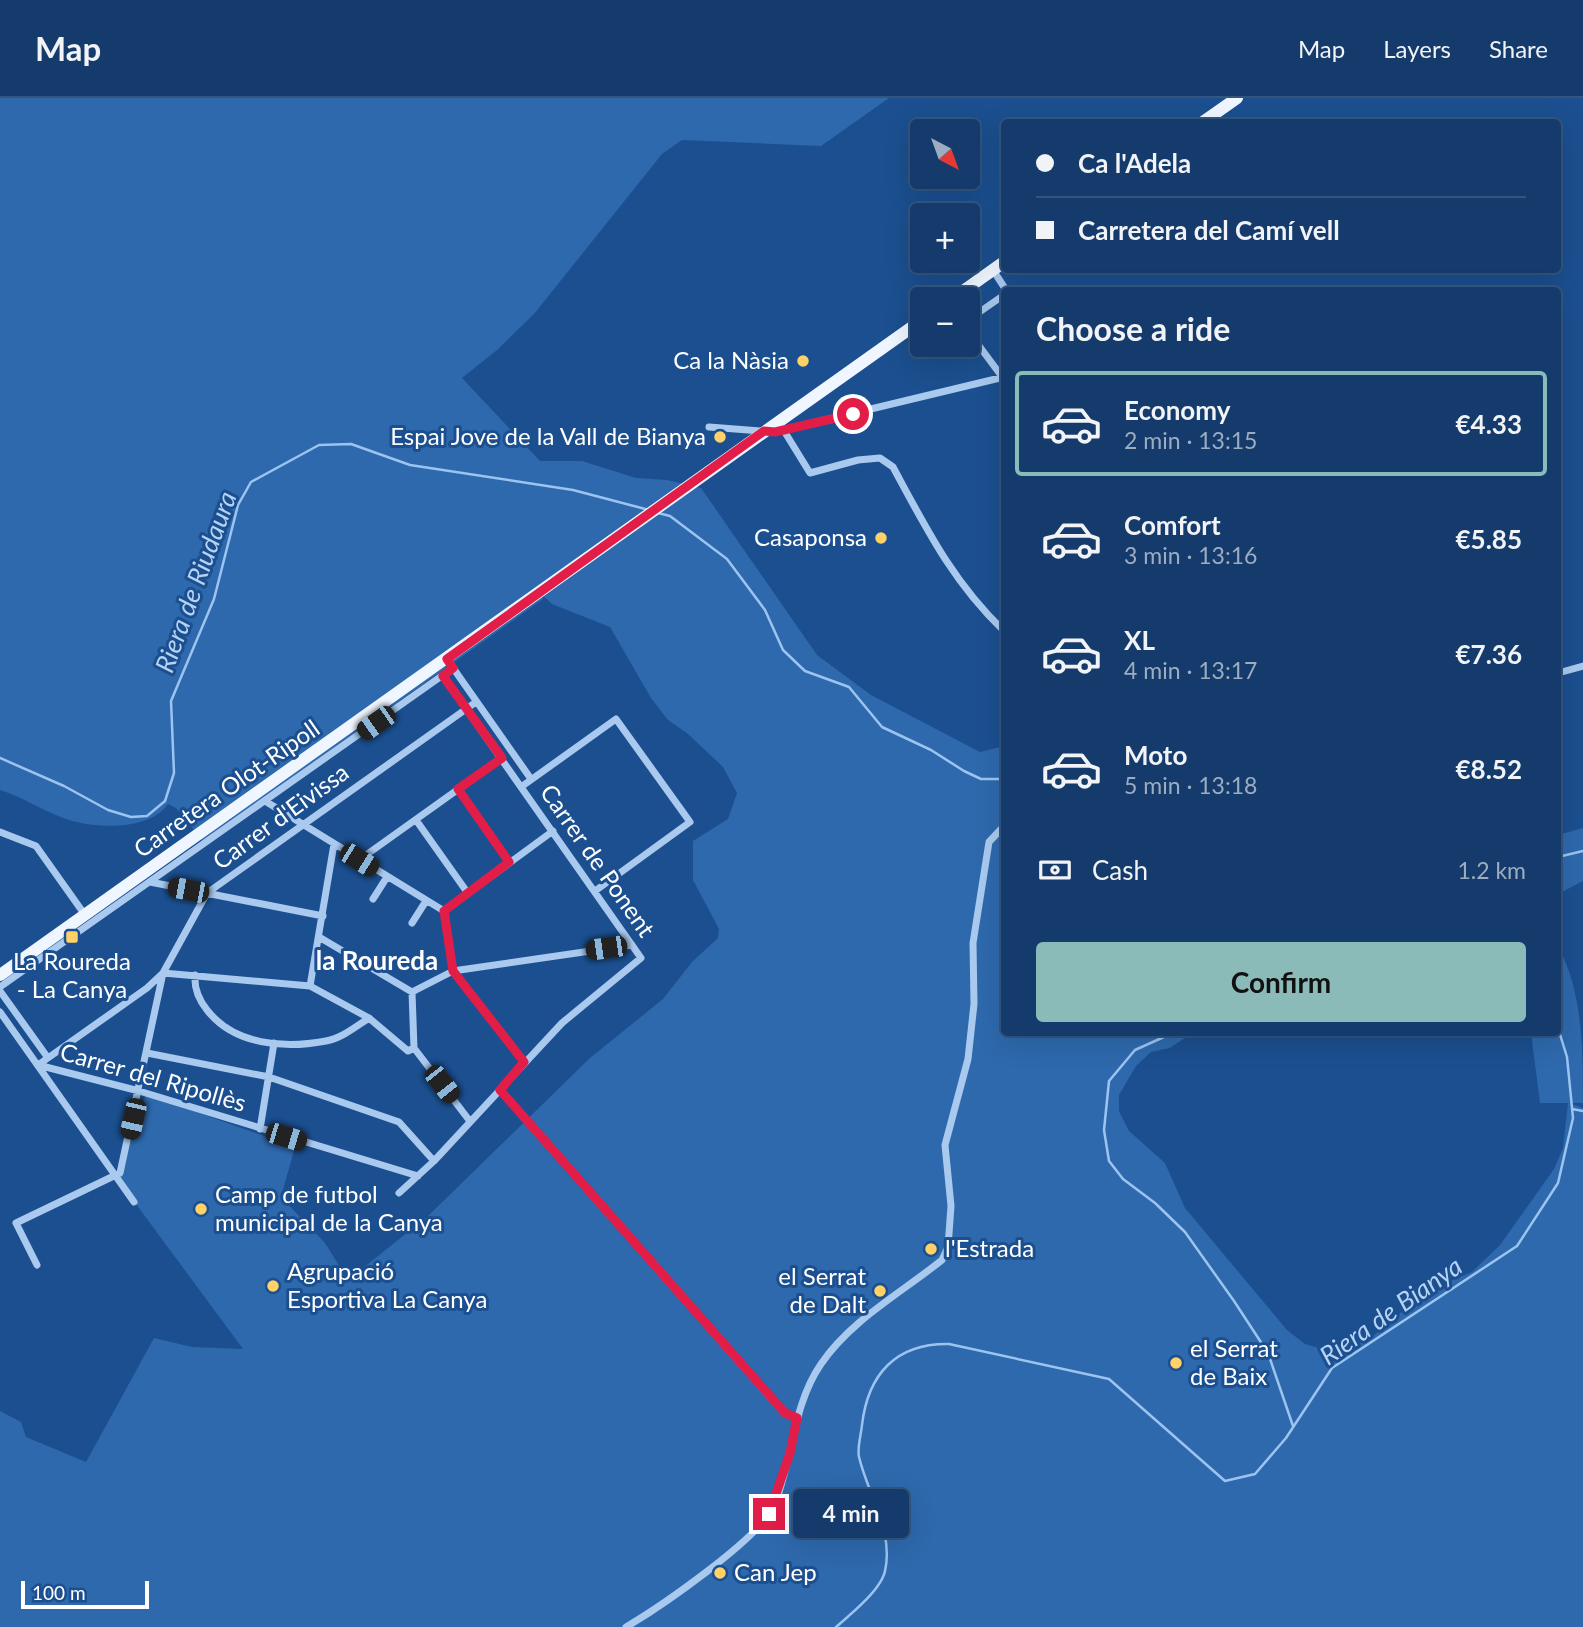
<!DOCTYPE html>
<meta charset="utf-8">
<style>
:root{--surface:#143b6b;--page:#1d4271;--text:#f1f3f6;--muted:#9dadc1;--line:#33557e;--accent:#8bbbb9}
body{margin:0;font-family:Lato,sans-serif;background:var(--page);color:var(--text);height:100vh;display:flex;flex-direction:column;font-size:26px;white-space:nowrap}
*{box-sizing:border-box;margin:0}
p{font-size:23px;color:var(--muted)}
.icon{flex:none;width:38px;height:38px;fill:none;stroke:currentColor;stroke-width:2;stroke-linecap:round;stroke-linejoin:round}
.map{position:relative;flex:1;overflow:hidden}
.drawer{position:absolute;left:1001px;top:189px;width:560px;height:749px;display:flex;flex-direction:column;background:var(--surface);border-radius:7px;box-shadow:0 7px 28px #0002,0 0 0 2px var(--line)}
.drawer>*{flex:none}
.banner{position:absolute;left:1001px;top:21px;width:560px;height:154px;border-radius:7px;box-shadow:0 7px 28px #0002,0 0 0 2px var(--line);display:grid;align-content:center;height:154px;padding:0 35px;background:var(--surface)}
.needle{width:46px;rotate:139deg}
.tools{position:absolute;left:910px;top:21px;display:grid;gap:14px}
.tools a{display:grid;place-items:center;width:70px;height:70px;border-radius:7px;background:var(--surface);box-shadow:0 7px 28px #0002,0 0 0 2px var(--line);font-size:35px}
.scale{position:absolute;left:21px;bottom:18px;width:128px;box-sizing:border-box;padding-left:7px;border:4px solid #fff;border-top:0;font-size:19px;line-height:24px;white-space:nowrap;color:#fff;-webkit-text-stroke:5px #1b4f8f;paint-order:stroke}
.end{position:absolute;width:32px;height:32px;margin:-16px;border:9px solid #e11d48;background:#fff;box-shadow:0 0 0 4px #fff}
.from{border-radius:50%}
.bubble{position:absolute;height:49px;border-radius:7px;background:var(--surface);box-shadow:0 7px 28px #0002,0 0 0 2px var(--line);font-size:23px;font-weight:700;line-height:49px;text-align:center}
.car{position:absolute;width:21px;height:42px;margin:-21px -10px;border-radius:9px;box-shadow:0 0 5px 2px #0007;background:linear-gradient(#222 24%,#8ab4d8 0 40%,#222 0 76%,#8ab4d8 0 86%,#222 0)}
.banner b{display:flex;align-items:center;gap:24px;height:66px;font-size:26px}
.banner b+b{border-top:2px solid var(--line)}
.banner i{width:18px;height:18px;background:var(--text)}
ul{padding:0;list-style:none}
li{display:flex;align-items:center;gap:21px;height:105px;margin:0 14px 10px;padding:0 21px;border:4px solid transparent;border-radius:7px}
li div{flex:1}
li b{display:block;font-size:26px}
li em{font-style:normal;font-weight:700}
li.selected{border-color:var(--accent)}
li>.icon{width:63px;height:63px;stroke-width:1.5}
h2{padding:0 35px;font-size:32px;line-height:84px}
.pay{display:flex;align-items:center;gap:18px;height:77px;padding:0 35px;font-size:26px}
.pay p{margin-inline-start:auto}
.button{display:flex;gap:14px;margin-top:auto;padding:14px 35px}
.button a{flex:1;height:80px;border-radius:7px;background:var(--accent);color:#111;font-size:28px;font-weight:700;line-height:80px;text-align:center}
header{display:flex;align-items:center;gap:42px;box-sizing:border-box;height:98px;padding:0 35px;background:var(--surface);border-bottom:2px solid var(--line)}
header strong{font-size:33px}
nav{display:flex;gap:38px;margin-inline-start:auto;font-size:24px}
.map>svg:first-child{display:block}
.green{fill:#2e69ad}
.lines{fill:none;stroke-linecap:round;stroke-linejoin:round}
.stream{stroke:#9cc4f0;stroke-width:2.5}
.street{stroke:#a9c9ee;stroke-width:7}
.primary{stroke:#f0f6ff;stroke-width:12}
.route{stroke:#e11d48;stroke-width:9}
.poi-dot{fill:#ffd166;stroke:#1b4f8f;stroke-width:2.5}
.labels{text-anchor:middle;stroke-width:6;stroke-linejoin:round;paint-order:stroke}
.poi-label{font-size:24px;fill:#fff;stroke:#1b4f8f;text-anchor:start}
.street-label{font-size:24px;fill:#fff;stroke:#1b4f8f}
.water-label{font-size:26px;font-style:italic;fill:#b5d3f5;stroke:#1b4f8f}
.neighbourhood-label{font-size:26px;font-weight:bold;fill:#fff;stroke:#1b4f8f}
</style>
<header>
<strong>Map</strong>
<nav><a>Map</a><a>Layers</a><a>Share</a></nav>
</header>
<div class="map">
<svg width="1583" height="1529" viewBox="0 0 1583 1529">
<rect width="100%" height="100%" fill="#1b4f8f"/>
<path class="green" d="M0 0H889L821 48 682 42 662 56 534 216 497 252 462 280 540 363H582L636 380 667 382 701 390 817 557 871 597 980 654 1004 648V934L1192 935 1170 950 1151 954 1136 968 1119 997V1013L1129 1033 1165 1065 1185 1110 1287 1232 1305 1246 1329 1253 1359 1238 1366 1244 1426 1193 1472 1174 1500 1147 1554 1071 1563 1050 1568 1005H1540L1531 935 1558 934V849C1583 892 1583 955 1583 1005H1569L1583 1010V1529H0V1313L21 1324 26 1339 86 1364 154 1240 192 1249 243 1251 116 1079 146 996 295 1049 281 1099 325 1145 348 1182 428 1118 590 960 663 901 692 864 718 840 719 831 693 782V743L728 721 737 695 723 669 688 636 668 622 651 600 610 529 552 506 542 497 543 501 203 743 176 710 168 706C149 733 95 731 66 721 43 713 23 699 0 692Z
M1583 730V783L1558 796V737Z"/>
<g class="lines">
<path class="stream" d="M658 415 670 418 727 461 765 512 783 552 805 573 849 589 882 629 931 652 964 673 981 681H1004
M0 660 64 688 108 712 131 719 147 718 165 703 174 675 171 603 214 501 238 407 251 384 319 347 351 346 410 367 573 392 649 412
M1558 759 1583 753
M1175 934 1135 952 1109 983 1104 1032 1109 1063 1123 1081 1155 1105 1185 1134 1234 1203 1268 1255 1293 1328
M1572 1011 1583 1013
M836 1529C850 1517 881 1492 885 1473 894 1433 868 1397 859 1359 857 1350 861 1337 862 1327 868 1276 896 1245 949 1246L1109 1281 1225 1383 1255 1376 1286 1340 1332 1270 1517 1148 1558 1085 1573 1020 1567 959 1558 930"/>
<path class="street" d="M993 172 1006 192
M968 222 1004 197
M968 233 1003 280
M778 323 810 375 858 362 880 360 893 369C927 432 953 484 1004 533
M709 329 775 334 1004 279
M451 567 531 681
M1558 575 1583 568
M521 689 616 621 690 724 595 793
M458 691 509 764
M265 703 444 813
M416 722 467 794
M0 734 36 748 85 817
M359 762 502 660
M150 784 323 818
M373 801 387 779
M412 825 426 803
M319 839 412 894
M195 877C194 890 199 902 207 912 234 947 284 951 326 943 342 940 355 929 369 920
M310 888 334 746
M0 889 453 570
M0 893 48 960
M0 914 134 1104
M414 950 412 894 453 873 632 847
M147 955 269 979 399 1024 434 1063
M524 964 453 873 444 813 553 733
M38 967 147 890 163 875 207 795 476 604
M38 967 139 993 418 1078
M500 992 785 1316 797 1320
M260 1031 274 945
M399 1095 434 1063 562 925 641 860 443 578
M37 1167 16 1125 120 1075 163 875 310 888 369 920 408 953 414 950 469 1022
M626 1529C660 1509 759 1441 774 1408 793 1362 792 1308 821 1266 851 1222 901 1195 942 1162L948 1149 951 1108 945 1047 968 961 974 906 973 845 989 744 1004 728"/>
<path class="primary" d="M1203 24 1237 0
M952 201 1004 164
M0 877 922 222"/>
</g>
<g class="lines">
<path class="route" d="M769 1416 790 1355 797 1320 785 1315 500 992 524 964 453 873 444 813 509 764 458 691 502 660 443 578 453 570 447 561 764 333 775 334 853 316"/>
</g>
<g class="poi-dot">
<circle cx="803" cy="263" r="7"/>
<circle cx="720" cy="339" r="7"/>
<circle cx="881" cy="440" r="7"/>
<rect x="65" y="832" width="14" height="14" rx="3.5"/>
<circle cx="201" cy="1111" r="7"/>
<circle cx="931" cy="1151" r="7"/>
<circle cx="273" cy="1188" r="7"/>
<circle cx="880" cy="1193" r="7"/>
<circle cx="1176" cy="1265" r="7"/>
<circle cx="720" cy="1475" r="7"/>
</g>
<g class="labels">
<g class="poi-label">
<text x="789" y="271" text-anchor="end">Ca la Nàsia</text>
<text x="706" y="347" text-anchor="end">Espai Jove de la Vall de Bianya</text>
<text x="867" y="448" text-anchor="end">Casaponsa</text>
<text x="72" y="872" text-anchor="middle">La Roureda<tspan x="72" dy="28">- La Canya</tspan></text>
<text x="215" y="1105">Camp de futbol<tspan x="215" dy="28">municipal de la Canya</tspan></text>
<text x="945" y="1159">l'Estrada</text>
<text x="287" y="1182">Agrupació<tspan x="287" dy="28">Esportiva La Canya</tspan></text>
<text x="866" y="1187" text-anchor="end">el Serrat<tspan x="866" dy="28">de Dalt</tspan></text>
<text x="1190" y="1259">el Serrat<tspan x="1190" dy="28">de Baix</tspan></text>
<text x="734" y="1483">Can Jep</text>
</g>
<g class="street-label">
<text transform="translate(227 691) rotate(-35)" y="8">Carretera Olot-Ripoll</text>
<text transform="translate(281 719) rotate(-36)" y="8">Carrer d'Eivissa</text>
<text transform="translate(597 763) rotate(55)" y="8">Carrer de Ponent</text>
<text transform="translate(153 980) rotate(16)" y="8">Carrer del Ripollès</text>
</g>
<g class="water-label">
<text transform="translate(196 484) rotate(-70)" y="9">Riera de Riudaura</text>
<text transform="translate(1391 1213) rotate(-35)" y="9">Riera de Bianya</text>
</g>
<g class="neighbourhood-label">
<text x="377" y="872">la Roureda</text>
</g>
</g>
</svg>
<div class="tools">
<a><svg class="needle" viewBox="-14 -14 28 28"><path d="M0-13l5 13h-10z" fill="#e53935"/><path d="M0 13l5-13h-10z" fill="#9dadc1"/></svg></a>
<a>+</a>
<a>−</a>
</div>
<div class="scale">100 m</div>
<i class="end from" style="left:853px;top:316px"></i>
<i class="end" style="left:769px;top:1416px"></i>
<div class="bubble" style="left:793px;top:1391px;width:116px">4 min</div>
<i class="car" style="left:376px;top:625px;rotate:235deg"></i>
<i class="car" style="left:359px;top:762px;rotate:122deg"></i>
<i class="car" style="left:188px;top:792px;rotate:281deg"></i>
<i class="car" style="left:606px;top:850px;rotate:262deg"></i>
<i class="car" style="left:442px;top:986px;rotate:142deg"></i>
<i class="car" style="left:133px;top:1021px;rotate:193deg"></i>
<i class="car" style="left:286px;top:1039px;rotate:107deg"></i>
<div class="banner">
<b><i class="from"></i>Ca l'Adela</b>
<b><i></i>Carretera del Camí vell</b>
</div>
<section class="drawer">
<h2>Choose a ride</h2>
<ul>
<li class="selected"><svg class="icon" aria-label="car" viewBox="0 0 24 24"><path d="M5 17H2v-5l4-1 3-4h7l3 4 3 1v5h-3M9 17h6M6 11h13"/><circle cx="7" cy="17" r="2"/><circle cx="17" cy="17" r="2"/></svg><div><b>Economy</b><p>2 min · 13:15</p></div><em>€4.33</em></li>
<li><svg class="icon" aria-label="car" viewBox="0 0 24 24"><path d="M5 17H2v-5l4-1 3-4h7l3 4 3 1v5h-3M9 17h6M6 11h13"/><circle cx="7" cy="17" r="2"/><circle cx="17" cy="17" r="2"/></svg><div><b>Comfort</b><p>3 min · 13:16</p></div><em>€5.85</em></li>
<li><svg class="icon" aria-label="car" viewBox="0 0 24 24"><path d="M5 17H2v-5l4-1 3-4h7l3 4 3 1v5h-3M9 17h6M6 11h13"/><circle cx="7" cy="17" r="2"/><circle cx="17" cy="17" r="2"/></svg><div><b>XL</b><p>4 min · 13:17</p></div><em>€7.36</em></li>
<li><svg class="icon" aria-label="car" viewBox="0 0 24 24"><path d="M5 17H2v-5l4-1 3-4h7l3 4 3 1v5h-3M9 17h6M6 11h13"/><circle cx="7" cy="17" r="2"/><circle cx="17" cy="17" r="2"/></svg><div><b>Moto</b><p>5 min · 13:18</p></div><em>€8.52</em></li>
</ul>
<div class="pay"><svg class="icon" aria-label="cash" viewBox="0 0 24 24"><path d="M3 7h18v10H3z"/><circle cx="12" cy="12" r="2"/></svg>Cash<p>1.2 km</p></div>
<div class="button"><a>Confirm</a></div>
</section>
</div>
